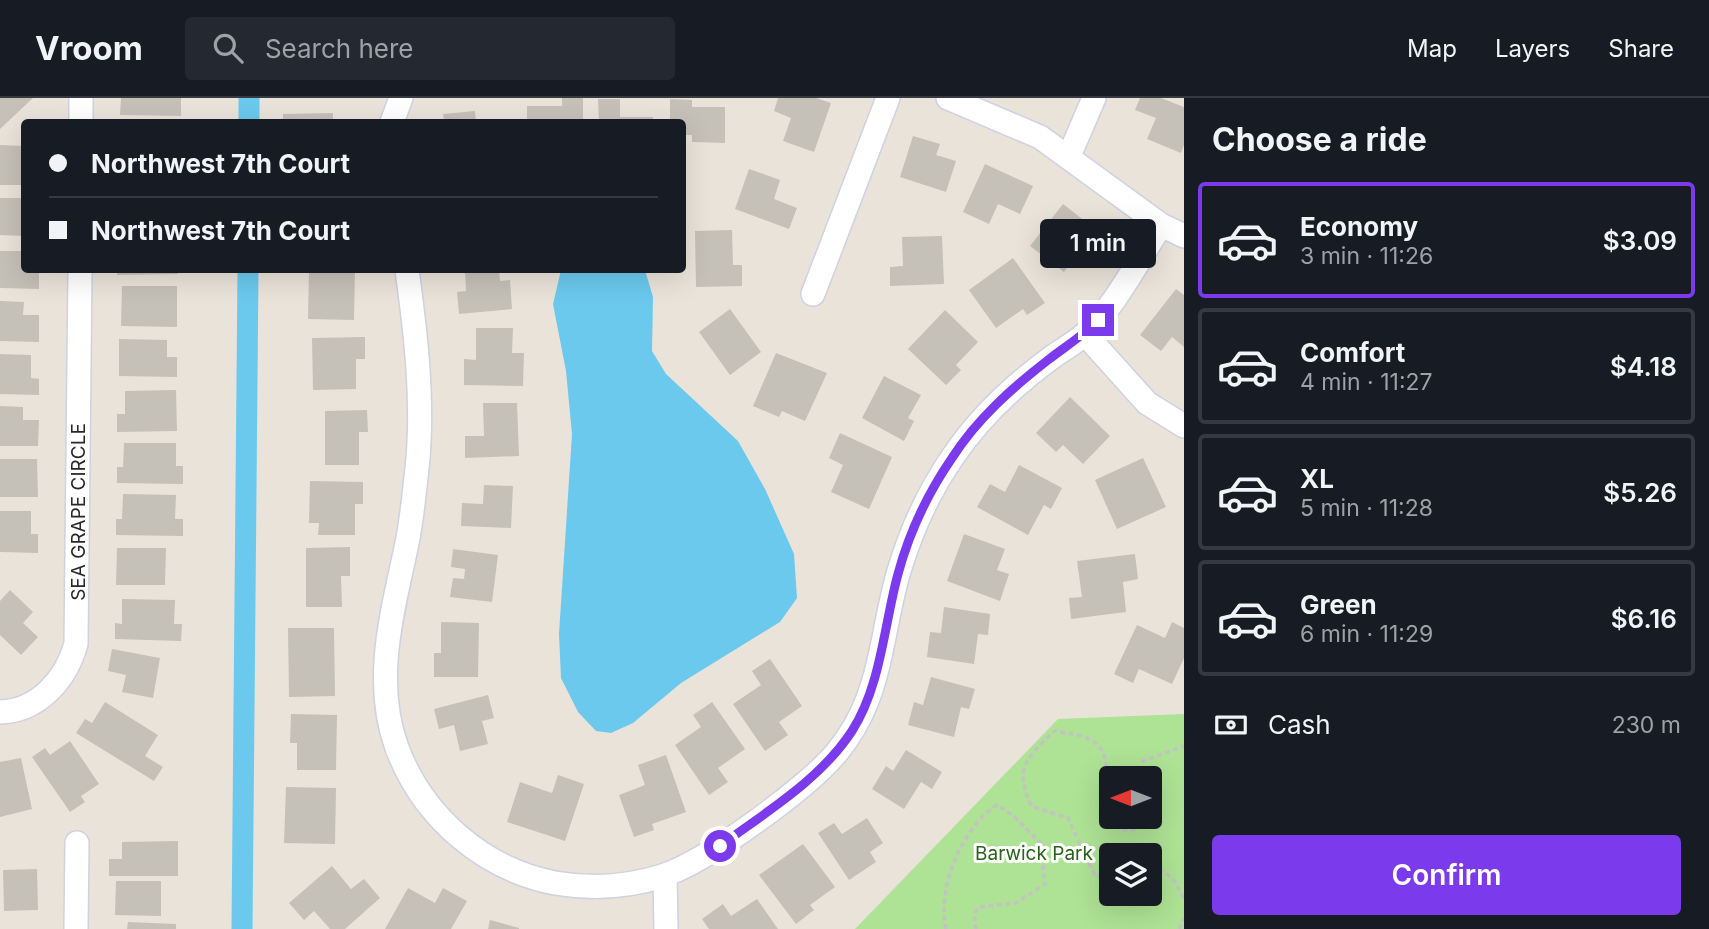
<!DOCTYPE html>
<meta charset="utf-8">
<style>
:root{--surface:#171b24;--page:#242831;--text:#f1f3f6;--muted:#9ea1a6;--line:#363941;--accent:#7c3aed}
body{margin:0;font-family:Inter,sans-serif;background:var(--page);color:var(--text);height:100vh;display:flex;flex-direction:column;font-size:26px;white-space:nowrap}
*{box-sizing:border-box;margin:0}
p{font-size:23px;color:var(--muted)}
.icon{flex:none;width:38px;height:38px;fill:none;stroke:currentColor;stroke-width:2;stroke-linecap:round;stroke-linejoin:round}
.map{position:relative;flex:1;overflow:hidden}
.panel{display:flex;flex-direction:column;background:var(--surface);width:525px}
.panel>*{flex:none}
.hud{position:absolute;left:21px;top:21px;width:665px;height:154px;border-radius:7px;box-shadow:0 7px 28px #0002;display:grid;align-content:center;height:154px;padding:0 28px;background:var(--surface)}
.needle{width:46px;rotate:270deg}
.controls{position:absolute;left:1099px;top:668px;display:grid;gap:14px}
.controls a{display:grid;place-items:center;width:63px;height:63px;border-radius:7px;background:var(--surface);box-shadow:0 7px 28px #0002;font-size:35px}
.end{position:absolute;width:32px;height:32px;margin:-16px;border:9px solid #7c3aed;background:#fff;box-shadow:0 0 0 4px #fff}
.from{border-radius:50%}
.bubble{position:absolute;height:49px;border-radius:7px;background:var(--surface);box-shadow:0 7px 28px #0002;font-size:23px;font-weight:600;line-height:49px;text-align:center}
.hud b{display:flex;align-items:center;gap:24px;height:66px;font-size:26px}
.hud b+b{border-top:2px solid var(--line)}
.hud i{width:18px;height:18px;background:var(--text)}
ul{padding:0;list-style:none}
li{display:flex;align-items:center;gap:21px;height:116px;margin:0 14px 10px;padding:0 14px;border:4px solid var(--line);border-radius:7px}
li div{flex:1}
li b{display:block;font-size:26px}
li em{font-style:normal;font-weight:600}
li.on{border-color:var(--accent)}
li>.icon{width:63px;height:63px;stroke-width:1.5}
h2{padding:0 28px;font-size:32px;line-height:84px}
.pay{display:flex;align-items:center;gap:18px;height:77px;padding:0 28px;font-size:26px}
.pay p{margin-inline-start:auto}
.cta{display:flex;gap:14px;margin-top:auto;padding:14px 28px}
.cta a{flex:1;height:80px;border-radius:7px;background:var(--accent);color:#fff;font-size:28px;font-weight:600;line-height:80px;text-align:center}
header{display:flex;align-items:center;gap:42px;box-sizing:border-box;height:98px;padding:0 35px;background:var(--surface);border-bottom:2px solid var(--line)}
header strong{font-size:33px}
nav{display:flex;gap:38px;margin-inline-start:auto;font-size:24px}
.search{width:490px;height:63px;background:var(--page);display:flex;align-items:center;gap:18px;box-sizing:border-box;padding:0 24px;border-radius:7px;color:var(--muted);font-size:26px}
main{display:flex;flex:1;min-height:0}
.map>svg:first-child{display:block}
.park{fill:#aee295;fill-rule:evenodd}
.water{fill:#6bc9ed}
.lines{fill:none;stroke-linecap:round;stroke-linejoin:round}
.canal{stroke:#6bc9ed;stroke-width:21}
.building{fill:#c5c1b8}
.minor-casing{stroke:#ced2e1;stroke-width:26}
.path{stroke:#c3c3c3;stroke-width:3.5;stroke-dasharray:5 3.5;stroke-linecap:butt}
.minor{stroke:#fff;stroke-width:23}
.route{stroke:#7c3aed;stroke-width:9}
.labels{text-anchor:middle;stroke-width:6;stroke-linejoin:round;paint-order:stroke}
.street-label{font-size:19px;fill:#282828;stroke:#fff}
.park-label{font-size:19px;fill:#286319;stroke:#fff}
</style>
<header>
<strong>Vroom</strong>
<div class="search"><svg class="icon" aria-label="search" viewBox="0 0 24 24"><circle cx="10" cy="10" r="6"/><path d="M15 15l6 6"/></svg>Search here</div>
<nav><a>Map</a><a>Layers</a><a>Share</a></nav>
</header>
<main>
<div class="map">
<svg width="1184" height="831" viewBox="0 0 1184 831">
<rect width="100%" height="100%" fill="#eae3d9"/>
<path class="park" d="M1184 616V831H855L1058 621ZM1111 681H1150V719H1111ZM1111 758H1150V796H1111Z"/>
<path class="water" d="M561 172H645L653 199 652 253 666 276 738 343 765 391 794 456 797 500 780 524 681 585 633 625 611 635 596 633 578 614 561 580 559 536 572 336 566 273 553 206Z"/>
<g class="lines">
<path class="canal" d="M249 24V0
M242 831 248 172"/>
</g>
<path class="building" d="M0 0H33L0 31Z
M121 0H181V18L120 17Z
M562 0H583V24H527V8H562Z
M778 0H816L831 5 814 54 783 43 791 20 774 13Z
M1140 0H1161L1184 9V47L1181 55 1147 41 1156 20 1135 12Z
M598 1H620V19H653V24H599Z
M670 1 692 2V9H725V45L692 44V37H682V24H670Z
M475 13 476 24H444L443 16Z
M333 15V24H283V16Z
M913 38 940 46 936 57 956 63 946 94 900 79Z
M0 47 24 48V87H0Z
M985 66 1033 88 1020 116 998 106 989 126 963 114Z
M749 71 780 82 774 101 797 110 789 131 735 111Z
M0 100H24V138L0 137Z
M1063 106 1104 138 1090 155 1083 149 1064 174 1030 148Z
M732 132 733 167H742V188L696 189 695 133Z
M942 138 944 186 890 188V169L903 168 902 139Z
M0 153H24V172H39V191L0 190Z
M1013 160 1045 205 1027 217 1023 211 996 230 969 192Z
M117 172H178V176L117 177Z
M309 172H355L354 222 308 221Z
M465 172H499L500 183 510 182 512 211 459 216 457 194 466 193Z
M122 188H177V229L121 228Z
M1176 191 1184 197V249L1172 239 1161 253 1140 237Z
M0 203 24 204 23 217H39V244L0 243Z
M730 211 761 254 730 277 699 234Z
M945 212 978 244 956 267 961 272 946 287 908 251Z
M476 230H513L512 255H524L523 288 464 287V261L476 262Z
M365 239V261H356V291L313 292 312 240Z
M119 241 167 242V259H177V279L119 278Z
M776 255 827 275 805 323 782 313 779 319 753 308Z
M0 256 31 257V280L39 281V297L0 296Z
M884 278 921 297 908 320 914 323 904 343 862 320Z
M176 292 177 333 117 334V316H125V293Z
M1070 299 1110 338 1083 366 1063 347 1056 354 1036 335Z
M483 305H517L519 358 465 360V338H484Z
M0 308 23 309V322H39L38 348H0Z
M367 312 368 334H359V367H325V313Z
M840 335 892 359 869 411 831 394 843 367 829 360Z
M124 345H176V368H183V386L117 385V369H123Z
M1143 360 1166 409 1117 431 1095 382Z
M0 361H37L38 399H0Z
M1019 367 1062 390 1051 411 1044 407 1028 437 977 409 990 386 1005 394Z
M310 383 363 384V406H355V437H318L319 425H309Z
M484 387 513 388 511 430 461 428 462 405 483 406Z
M123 396 176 397 175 421H183V438L116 437V421H122Z
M0 413H31V436H38V455L0 454Z
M964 436 1005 451 997 472 1009 476 1000 503 947 483Z
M350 449V478H341L342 509H306V450Z
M117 450H166L165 487H116Z
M453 451 498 457 492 504 450 499 453 480 464 481 465 471 451 469Z
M1135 456 1138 481 1123 484 1126 514 1071 521 1069 500 1082 499 1077 463Z
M10 492 33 514 23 525 38 539 21 557 0 537V503Z
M122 501 175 502 174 526H182L181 543 115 541V525L122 526Z
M944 509 990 516 988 537 978 536 974 566 927 559 930 534 941 535Z
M441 524 479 525 478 579H434V555H441Z
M1172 524 1184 530V560L1172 586 1139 571 1133 585 1114 576 1137 527 1165 540Z
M288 530H334L335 598 289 599Z
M112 551 160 560 153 600 122 594 126 577 108 573Z
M770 561 802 608 779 624 788 637 765 653 733 606 761 587 752 573Z
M931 579 975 591 969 611 961 609 954 639 908 627 914 604 923 607Z
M488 597 494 620 482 623 488 646 460 653 454 627 439 631 434 611Z
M105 604 158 637 145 658 163 669 154 683 76 635 85 621 92 625Z
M712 604 745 651 718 670 728 684 709 697 675 647 701 629 693 617Z
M291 616 337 617 336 672H297V645H290Z
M70 643 99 686 81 698 85 704 70 714 32 659 45 650 50 657Z
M906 652 942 674 932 691 921 684 904 711 872 691 886 668 893 673Z
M666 657 686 714 652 726 654 732 634 739 619 697 645 687 638 667Z
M21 660 32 711 0 719V664Z
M558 677 584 686 565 743 507 724 520 684 552 695Z
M286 689 336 690 335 746 284 745Z
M867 720 883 745 870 754 876 764 849 782 818 735 834 725 842 736Z
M178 743V778H109V761H122V744Z
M803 746 835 789 810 807 814 812 796 826 759 777Z
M332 768 351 791 364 781 380 800 345 831H330L314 813 304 822 289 805Z
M37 771 38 812 4 813 3 772Z
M116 783H161V818L115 817Z
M408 790 435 805 443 790 467 803 451 831H385Z
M757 801 778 831H709L702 821 723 806 731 818Z
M490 822 519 830V831H488Z
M128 824 176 826V831H127Z"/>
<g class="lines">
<defs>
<path id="minor" d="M948 0 1040 39 1161 127 1184 138
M81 24V0
M392 24 401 0
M1069 58 1094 0
M407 172C416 237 424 305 417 371 414 396 412 421 407 445 393 513 372 582 397 650 423 719 483 771 555 785 591 791 628 789 662 778 706 764 809 689 838 653 850 638 860 621 867 603 883 562 886 516 899 473 911 433 928 395 952 360 978 321 1013 288 1051 260 1062 252 1075 245 1085 236 1112 213 1141 158 1161 127
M813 196 888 0
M1085 236 1147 305 1184 328
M0 614C39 613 66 581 76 546L80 172
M665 777 666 831
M76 831 77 745"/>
</defs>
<use href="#minor" class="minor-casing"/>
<path class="path" d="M1141 681 1139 672 1143 663 1184 648
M1150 771C1170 772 1176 784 1184 801
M1111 779 1095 778 1068 720 1031 708C1014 668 1026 661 1054 633 1071 636 1093 636 1102 653 1116 679 1087 712 1117 729 1128 736 1137 731 1147 724L1148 719
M946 831C937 789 961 731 997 707L1014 718 1041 746 1045 786 1016 805 979 809 974 816 976 831
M1179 831 1184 820"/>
<use href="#minor" class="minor"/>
</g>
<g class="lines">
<path class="route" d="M720 748C766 714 820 682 852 633 881 588 884 527 898 476 909 435 928 395 952 360 977 321 1012 290 1048 262 1066 248 1083 238 1098 222"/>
</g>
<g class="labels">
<g class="street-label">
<text transform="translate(78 414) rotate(-90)" y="7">SEA GRAPE CIRCLE</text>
</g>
<g class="park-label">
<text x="1034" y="762">Barwick Park</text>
</g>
</g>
</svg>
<div class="controls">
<a><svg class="needle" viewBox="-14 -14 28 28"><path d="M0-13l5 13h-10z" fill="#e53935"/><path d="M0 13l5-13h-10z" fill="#9ea1a6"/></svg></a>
<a><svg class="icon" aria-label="layers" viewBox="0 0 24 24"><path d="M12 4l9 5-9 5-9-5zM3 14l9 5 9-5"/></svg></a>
</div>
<i class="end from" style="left:720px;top:748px"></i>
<i class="end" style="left:1098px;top:222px"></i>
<div class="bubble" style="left:1040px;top:121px;width:116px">1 min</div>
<div class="hud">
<b><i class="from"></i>Northwest 7th Court</b>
<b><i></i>Northwest 7th Court</b>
</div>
</div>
<section class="panel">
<h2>Choose a ride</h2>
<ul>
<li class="on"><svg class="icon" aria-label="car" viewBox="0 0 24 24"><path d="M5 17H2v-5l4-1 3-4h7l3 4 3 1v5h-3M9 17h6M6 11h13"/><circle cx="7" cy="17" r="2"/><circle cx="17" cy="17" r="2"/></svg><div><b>Economy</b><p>3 min · 11:26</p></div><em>$3.09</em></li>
<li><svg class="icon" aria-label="car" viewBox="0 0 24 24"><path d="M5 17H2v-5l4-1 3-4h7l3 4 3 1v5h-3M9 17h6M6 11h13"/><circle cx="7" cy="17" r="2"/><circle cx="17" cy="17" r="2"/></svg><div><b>Comfort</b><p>4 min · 11:27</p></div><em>$4.18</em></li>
<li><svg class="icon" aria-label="car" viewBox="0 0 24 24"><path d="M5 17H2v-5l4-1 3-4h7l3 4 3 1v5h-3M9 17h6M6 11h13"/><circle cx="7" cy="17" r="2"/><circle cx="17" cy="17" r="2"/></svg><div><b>XL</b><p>5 min · 11:28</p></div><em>$5.26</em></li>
<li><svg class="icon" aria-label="car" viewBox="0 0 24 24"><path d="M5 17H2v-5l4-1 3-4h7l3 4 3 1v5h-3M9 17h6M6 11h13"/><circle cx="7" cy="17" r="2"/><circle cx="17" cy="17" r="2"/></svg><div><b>Green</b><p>6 min · 11:29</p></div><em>$6.16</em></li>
</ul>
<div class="pay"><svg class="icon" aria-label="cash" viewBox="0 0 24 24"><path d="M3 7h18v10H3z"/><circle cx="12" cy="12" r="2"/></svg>Cash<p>230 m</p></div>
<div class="cta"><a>Confirm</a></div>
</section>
</main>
